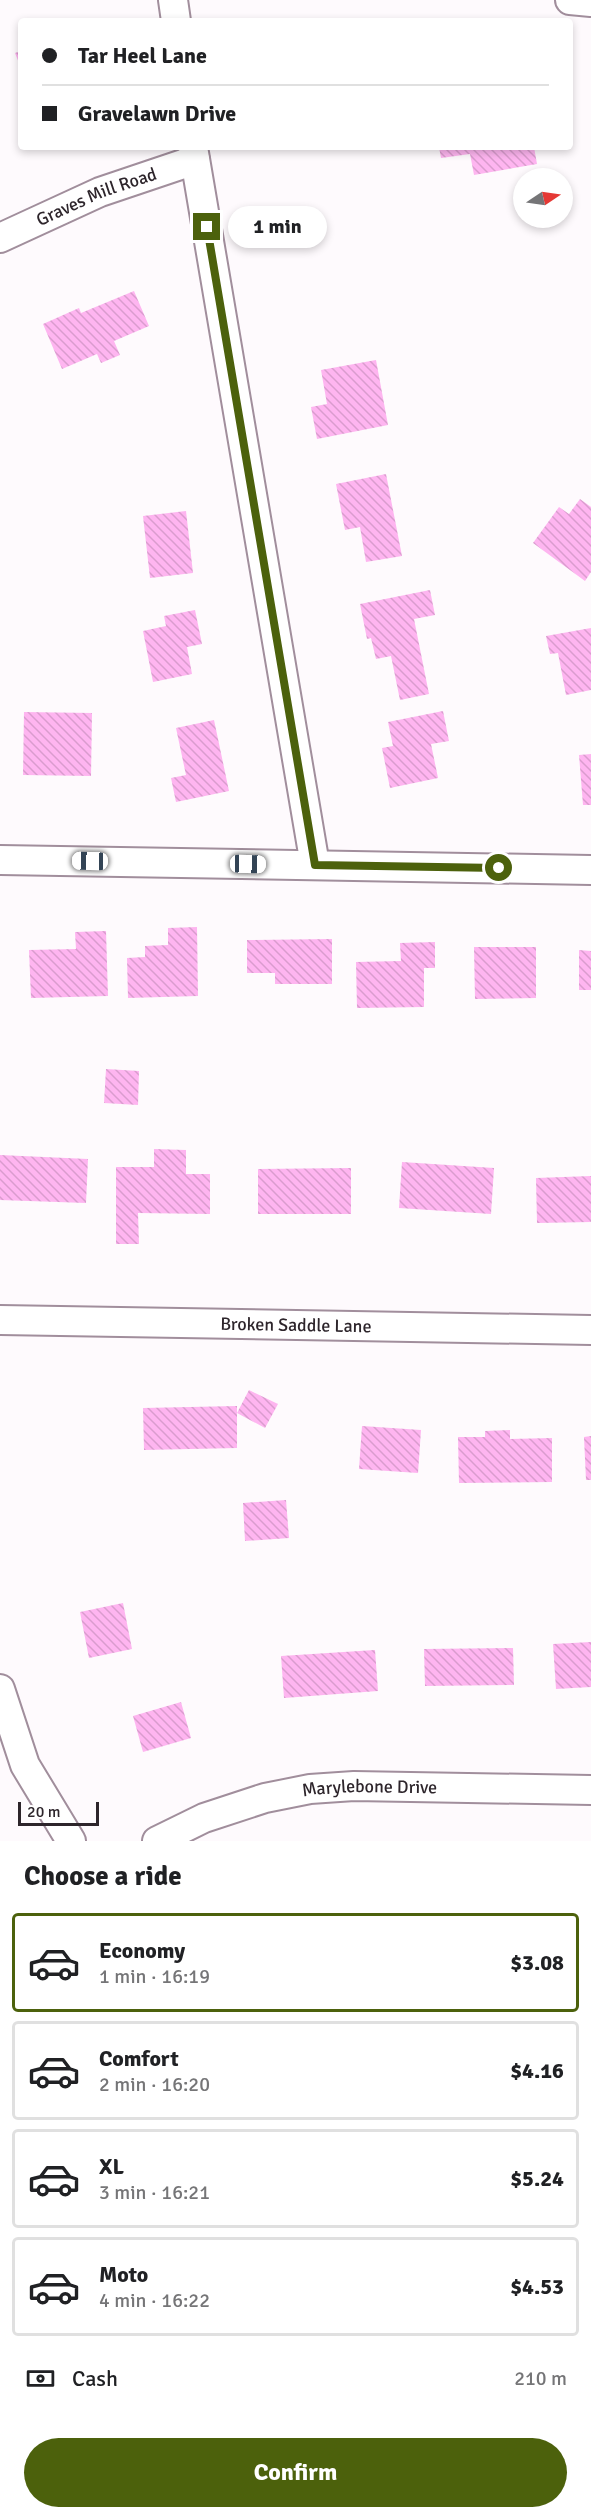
<!DOCTYPE html>
<meta charset="utf-8">
<style>
:root{--surface:#fff;--page:#f6f6f6;--text:#202124;--muted:#757577;--line:#e0e0e0;--accent:#4c610c}
body{margin:0;font-family:Signika,sans-serif;background:var(--page);color:var(--text);height:100vh;display:flex;flex-direction:column;font-size:22px;white-space:nowrap}
*{box-sizing:border-box;margin:0}
p{font-size:20px;color:var(--muted)}
.icon{flex:none;width:33px;height:33px;fill:none;stroke:currentColor;stroke-width:2;stroke-linecap:round;stroke-linejoin:round}
.map{position:relative;height:1841px;overflow:hidden}
.details{display:flex;flex-direction:column;background:var(--surface);flex:1}
.details>*{flex:none}
.banner{position:absolute;left:18px;top:18px;width:555px;height:132px;border-radius:6px;box-shadow:0 3px 9px #0003;display:grid;align-content:center;height:132px;padding:0 24px;background:var(--surface)}
.needle{width:39px;rotate:77deg}
.fabs{position:absolute;left:513px;top:168px;display:grid;gap:12px}
.fabs a{display:grid;place-items:center;width:60px;height:60px;border-radius:50%;background:var(--surface);box-shadow:0 3px 9px #0003;font-size:30px}
.scale{position:absolute;left:18px;bottom:15px;width:81px;box-sizing:border-box;padding-left:6px;border:3px solid #2d252b;border-top:0;font-size:16px;line-height:21px;white-space:nowrap;color:#2d252b;-webkit-text-stroke:4px #fff;paint-order:stroke}
.end{position:absolute;width:27px;height:27px;margin:-14px;border:8px solid #4c610c;background:#fff;box-shadow:0 0 0 3px #fff}
.from{border-radius:50%}
.bubble{position:absolute;height:42px;border-radius:21px;background:var(--surface);box-shadow:0 3px 9px #0003;font-size:20px;font-weight:800;line-height:42px;text-align:center}
.car{position:absolute;width:18px;height:36px;margin:-18px -9px;border-radius:8px;box-shadow:0 0 4px 2px #0007;background:linear-gradient(#fff 24%,#345 0 40%,#fff 0 76%,#345 0 86%,#fff 0)}
.banner b{display:flex;align-items:center;gap:21px;height:57px;font-size:22px}
.banner b+b{border-top:2px solid var(--line)}
.banner i{width:15px;height:15px;background:var(--text)}
ul{padding:0;list-style:none}
li{display:flex;align-items:center;gap:18px;height:99px;margin:0 12px 9px;padding:0 12px;border:3px solid var(--line);border-radius:6px}
li div{flex:1}
li b{display:block;font-size:22px}
li em{font-style:normal;font-weight:800}
li.current{border-color:var(--accent)}
li>.icon{width:54px;height:54px;stroke-width:1.5}
h2{padding:0 24px;font-size:27px;line-height:72px}
.pay{display:flex;align-items:center;gap:15px;height:66px;padding:0 24px;font-size:22px}
.pay p{margin-inline-start:auto}
.action{display:flex;gap:12px;margin-top:auto;padding:12px 24px}
.action a{flex:1;height:69px;border-radius:36px;background:var(--accent);color:#fff;font-size:24px;font-weight:800;line-height:69px;text-align:center}
.map>svg:first-child{display:block}
.building{fill:url(#building-back-hatch)}
.lines{fill:none;stroke-linecap:round;stroke-linejoin:round}
.minor-casing{stroke:#a18e9c;stroke-width:32}
.minor{stroke:#fff;stroke-width:28}
.route{stroke:#4c610c;stroke-width:8}
.labels{text-anchor:middle;stroke-width:5;stroke-linejoin:round;paint-order:stroke}
.street-label{font-size:18px;fill:#2d252b;stroke:#fff}
</style>
<div class="map">
<svg width="591" height="1841" viewBox="0 0 591 1841">
<defs>
<pattern id="building-back-hatch" width="6" height="6" patternUnits="userSpaceOnUse" patternTransform="scale(1.5)"><rect width="6" height="6" fill="#feb5f0"/><path d="M-1 5l2 2M0 0l6 6M5-1l2 2" fill="none" stroke="#da9cce"/></pattern>
</defs>
<rect width="100%" height="100%" fill="#fefafd"/>
<path class="building" d="M21 51V68L15 53Z
M439 147H534L537 164 474 175 470 154 441 158Z
M134 291 149 326 114 341 120 355 101 363 97 354 62 369 43 324 79 308 81 313Z
M376 360 388 425 317 439 311 407 327 404 321 370Z
M386 474 402 556 366 562 360 527 345 530 336 484Z
M580 499 591 507V572L585 581 533 543 559 507 569 514Z
M186 511 193 573 150 578 143 516Z
M430 590 435 615 414 619 429 694 400 700 391 656 376 659 371 638 367 639 360 604Z
M195 610 202 644 187 647 192 674 153 682 143 631 166 626 164 616Z
M591 628V690L566 695 558 653 550 654 546 636Z
M443 711 449 741 431 744 438 778 390 788 382 748 393 746 388 722Z
M24 712 92 713 91 776 23 775Z
M214 720 229 791 176 802 171 778 186 775 176 728Z
M591 754V805H583L579 755Z
M197 927 198 996 128 998 127 958 145 957V946L168 945V928Z
M106 931 108 996 31 998 29 950 76 949 75 932Z
M332 939V984H275V973H247V940Z
M435 942V968H424V1007L357 1008 356 962 401 961 400 943Z
M474 947H536V998L475 999Z
M579 950 591 951V990H579Z
M106 1069 139 1071 138 1105 104 1103Z
M154 1149 186 1150V1174H210V1214L138 1213 139 1244H116V1167H154Z
M0 1155 88 1159 86 1203 0 1200Z
M402 1162 494 1168 491 1214 399 1208Z
M351 1168V1214H258V1169Z
M591 1176V1222L537 1223 536 1178Z
M249 1390 278 1404 265 1428 237 1413Z
M237 1406V1448L144 1450 143 1408Z
M362 1426 421 1430 418 1473 359 1469Z
M510 1430V1439L552 1438V1482L459 1483 458 1437H485V1431Z
M591 1436V1480H586L584 1437Z
M286 1500 289 1538 245 1541 243 1503Z
M123 1603 132 1649 89 1658 80 1612Z
M591 1642V1687L556 1689 553 1644Z
M513 1648 514 1685 425 1686 424 1649Z
M375 1650 378 1691 284 1698 281 1656Z
M181 1702 191 1738 143 1752 133 1716Z"/>
<g class="lines">
<defs>
<g id="minor">
<path d="M173 0 176 21"/>
<path d="M570 0 591 2"/>
<path d="M193 147 315 865"/>
<path id="s1" d="M0 238 100 192 195 160"/>
<path d="M0 860 591 870"/>
<path id="s2" d="M0 1320 591 1330"/>
<path d="M0 1689 25 1765 71 1841"/>
<path id="s3" d="M157 1841 204 1818 265 1798 310 1789 354 1786 591 1790"/>
</g>
</defs>
<use href="#minor" class="minor-casing"/>
<use href="#minor" class="minor"/>
</g>
<g class="lines">
<path class="route" d="M207 227 315 865 499 868"/>
</g>
<g class="labels">
<g class="street-label">
<text dy="6" stroke="none"><textPath href="#s1" startOffset="105">Graves Mill Road</textPath></text>
<text dy="6" stroke="none"><textPath href="#s2" startOffset="296">Broken Saddle Lane</textPath></text>
<text dy="6" stroke="none"><textPath href="#s3" startOffset="222">Marylebone Drive</textPath></text>
</g>
</g>
</svg>
<div class="fabs">
<a><svg class="needle" viewBox="-14 -14 28 28"><path d="M0-13l5 13h-10z" fill="#e53935"/><path d="M0 13l5-13h-10z" fill="#757577"/></svg></a>
</div>
<div class="scale">20 m</div>
<i class="end from" style="left:499px;top:868px"></i>
<i class="end" style="left:207px;top:227px"></i>
<div class="bubble" style="left:228px;top:206px;width:99px">1 min</div>
<i class="car" style="left:90px;top:861px;rotate:271deg"></i>
<i class="car" style="left:248px;top:864px;rotate:91deg"></i>
<div class="banner">
<b><i class="from"></i>Tar Heel Lane</b>
<b><i></i>Gravelawn Drive</b>
</div>
</div>
<section class="details">
<h2>Choose a ride</h2>
<ul>
<li class="current"><svg class="icon" aria-label="car" viewBox="0 0 24 24"><path d="M5 17H2v-5l4-1 3-4h7l3 4 3 1v5h-3M9 17h6M6 11h13"/><circle cx="7" cy="17" r="2"/><circle cx="17" cy="17" r="2"/></svg><div><b>Economy</b><p>1 min · 16:19</p></div><em>$3.08</em></li>
<li><svg class="icon" aria-label="car" viewBox="0 0 24 24"><path d="M5 17H2v-5l4-1 3-4h7l3 4 3 1v5h-3M9 17h6M6 11h13"/><circle cx="7" cy="17" r="2"/><circle cx="17" cy="17" r="2"/></svg><div><b>Comfort</b><p>2 min · 16:20</p></div><em>$4.16</em></li>
<li><svg class="icon" aria-label="car" viewBox="0 0 24 24"><path d="M5 17H2v-5l4-1 3-4h7l3 4 3 1v5h-3M9 17h6M6 11h13"/><circle cx="7" cy="17" r="2"/><circle cx="17" cy="17" r="2"/></svg><div><b>XL</b><p>3 min · 16:21</p></div><em>$5.24</em></li>
<li><svg class="icon" aria-label="car" viewBox="0 0 24 24"><path d="M5 17H2v-5l4-1 3-4h7l3 4 3 1v5h-3M9 17h6M6 11h13"/><circle cx="7" cy="17" r="2"/><circle cx="17" cy="17" r="2"/></svg><div><b>Moto</b><p>4 min · 16:22</p></div><em>$4.53</em></li>
</ul>
<div class="pay"><svg class="icon" aria-label="cash" viewBox="0 0 24 24"><path d="M3 7h18v10H3z"/><circle cx="12" cy="12" r="2"/></svg>Cash<p>210 m</p></div>
<div class="action"><a>Confirm</a></div>
</section>
